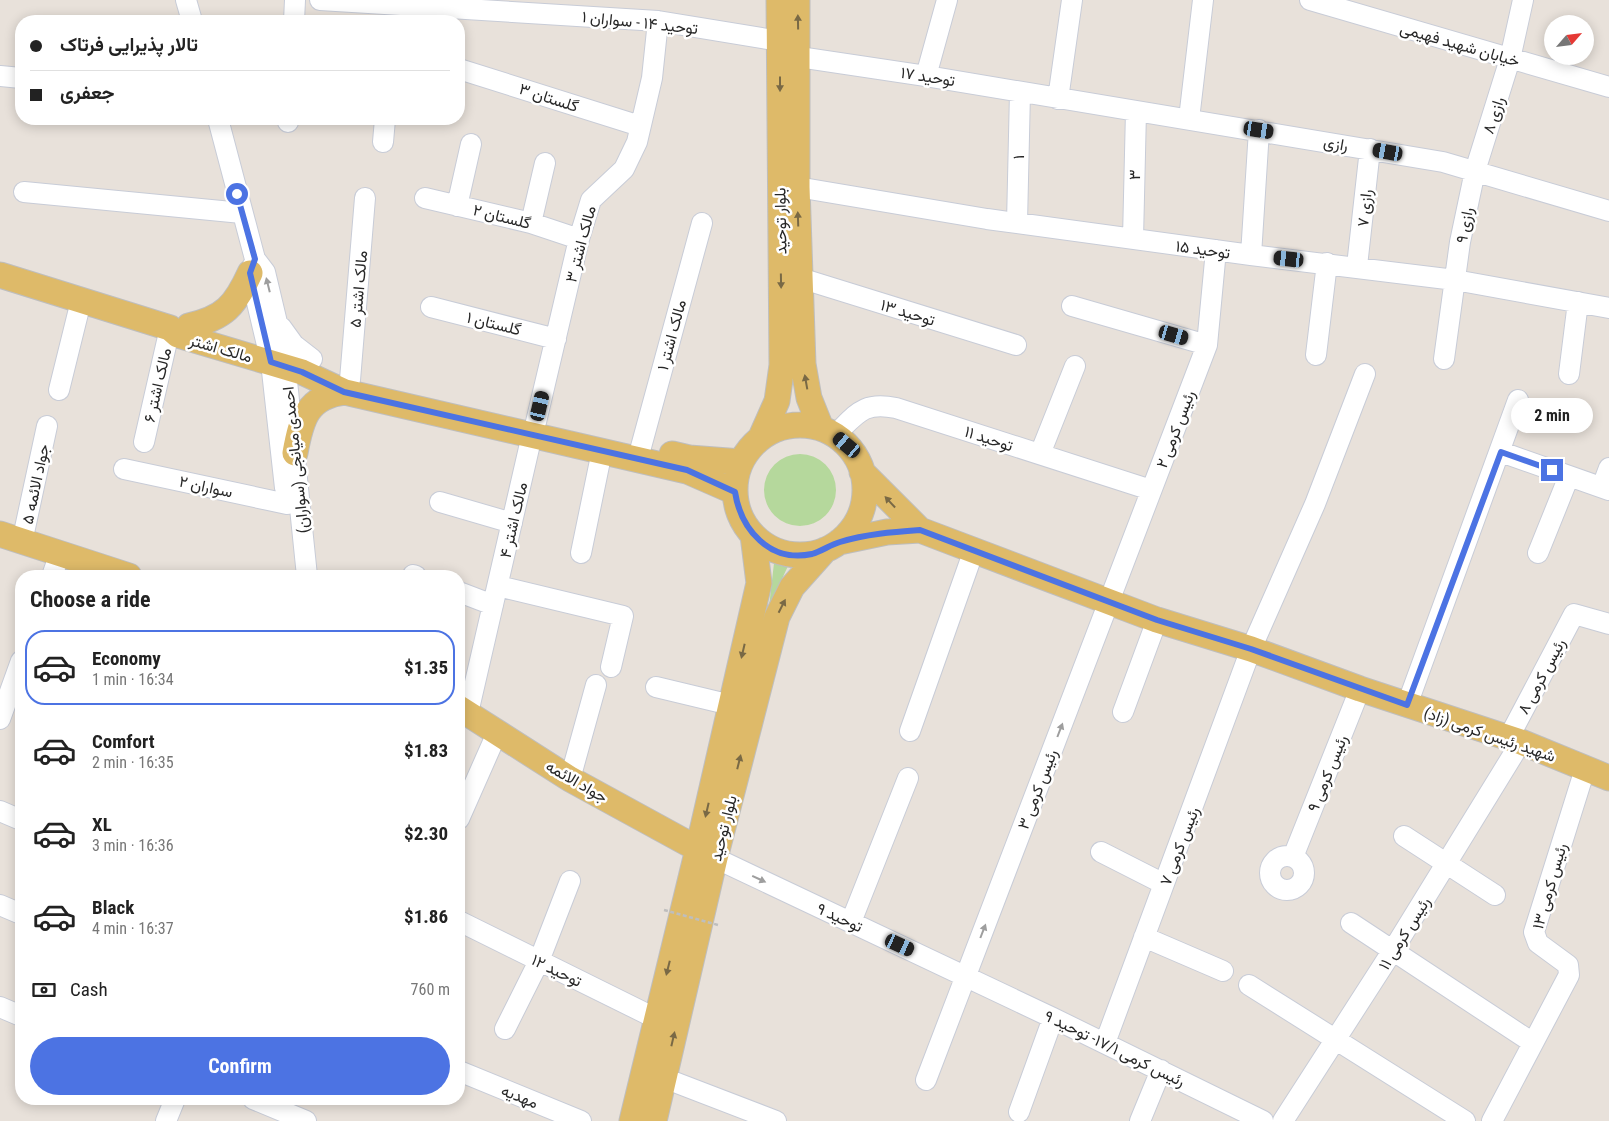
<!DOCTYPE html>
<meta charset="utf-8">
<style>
:root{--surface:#fff;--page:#f2f2f2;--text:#222;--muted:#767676;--line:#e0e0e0;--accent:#4c73e3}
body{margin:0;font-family:"Roboto Condensed",Vazirmatn,sans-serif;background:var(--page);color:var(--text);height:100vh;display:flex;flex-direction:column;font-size:19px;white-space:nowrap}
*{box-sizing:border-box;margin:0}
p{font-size:16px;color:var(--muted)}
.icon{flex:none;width:28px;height:28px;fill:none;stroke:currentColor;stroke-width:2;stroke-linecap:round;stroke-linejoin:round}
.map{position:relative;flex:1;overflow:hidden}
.drawer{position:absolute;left:15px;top:570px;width:450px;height:535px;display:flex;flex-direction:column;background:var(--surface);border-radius:20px;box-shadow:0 2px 12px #0003}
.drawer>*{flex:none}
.top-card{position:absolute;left:15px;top:15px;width:450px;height:110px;border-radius:20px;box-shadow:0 2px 12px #0003;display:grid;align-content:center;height:110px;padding:0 15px;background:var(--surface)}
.needle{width:32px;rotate:62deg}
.controls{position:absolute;left:1544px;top:15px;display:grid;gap:10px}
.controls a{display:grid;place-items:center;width:50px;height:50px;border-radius:50%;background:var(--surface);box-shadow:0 2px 12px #0003;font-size:25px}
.end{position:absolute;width:22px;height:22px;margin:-11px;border:6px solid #4c73e3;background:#fff;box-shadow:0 0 0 2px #fff}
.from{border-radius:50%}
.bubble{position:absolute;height:35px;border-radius:18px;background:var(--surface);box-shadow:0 2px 12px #0003;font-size:16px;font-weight:700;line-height:35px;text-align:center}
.car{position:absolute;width:15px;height:30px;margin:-15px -8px;border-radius:6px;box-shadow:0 0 4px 1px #0007;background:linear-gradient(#222 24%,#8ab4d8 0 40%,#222 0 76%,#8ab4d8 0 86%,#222 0)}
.top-card b{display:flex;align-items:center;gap:18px;height:48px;font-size:19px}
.top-card b+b{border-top:1px solid var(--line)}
.top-card i{width:12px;height:12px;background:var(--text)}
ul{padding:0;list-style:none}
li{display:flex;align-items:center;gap:15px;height:75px;margin:0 10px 8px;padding:0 5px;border:2px solid transparent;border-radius:20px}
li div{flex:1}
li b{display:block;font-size:19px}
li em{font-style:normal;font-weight:700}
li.active{border-color:var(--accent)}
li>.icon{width:45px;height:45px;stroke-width:1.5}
h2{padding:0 15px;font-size:22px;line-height:60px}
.pay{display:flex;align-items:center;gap:12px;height:55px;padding:0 15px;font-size:19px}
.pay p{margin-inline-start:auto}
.button{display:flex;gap:10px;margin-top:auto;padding:10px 15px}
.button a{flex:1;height:58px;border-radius:30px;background:var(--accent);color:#fff;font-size:20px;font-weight:700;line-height:58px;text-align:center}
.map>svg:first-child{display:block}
.grass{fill:#b5d89c}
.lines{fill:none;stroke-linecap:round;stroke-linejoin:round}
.minor-casing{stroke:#c8ccd7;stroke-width:22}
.major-casing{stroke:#bebebe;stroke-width:27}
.minor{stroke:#fff;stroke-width:20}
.major{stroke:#deba69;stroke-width:25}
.path-bridge{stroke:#bebebe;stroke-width:2.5;stroke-dasharray:4 2.5;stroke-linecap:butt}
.oneway{fill:#796945}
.oneway2{fill:#9e9e9e}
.route{stroke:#4c73e3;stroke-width:6}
.labels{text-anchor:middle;stroke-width:5;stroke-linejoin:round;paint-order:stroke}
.street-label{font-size:16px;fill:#272727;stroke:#fff}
</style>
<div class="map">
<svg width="1609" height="1121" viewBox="0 0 1609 1121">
<rect width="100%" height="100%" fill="#e8e1da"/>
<path class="grass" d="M764 490a36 36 0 1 1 72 0a36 36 0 1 1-72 0Z
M774 563 788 566 769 607Z"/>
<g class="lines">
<defs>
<path id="minor" d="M186 0 192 21
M320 0 658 21 780 41
M1310 0 1609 87
M294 21 295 0
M799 57 926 76 1443 162 1609 211
M459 69 640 126
M0 76 21 78
M926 76 947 0
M1058 99 1072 0
M218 119 255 259 265 272 284 352 307 576
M1189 119 1203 0
M288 122V119
M383 142 385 119
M797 187 987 219 1251 255 1455 280 1609 308
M24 192 242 213
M425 198 531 223 579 239
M457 206 471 144
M531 223 545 163
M1017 223 1020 92
M1133 239 1136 111
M1251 255 1259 130
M253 265 250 273 271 362 285 488
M1357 266 1370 149
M800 278 1016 345
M1072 306 1207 345
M431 307 556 339
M281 327 294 345 312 359
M1316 355 1327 263
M1444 359 1460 242 1475 171 1510 59 1523 0
M1569 374 1578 302
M350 380 365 198
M59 390 81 301
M536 422 579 239 591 200 624 169 637 142 652 78 658 21
M835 435C857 414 863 401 896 408L1151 490
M144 442 170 328
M641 447 702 223
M1501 452 1609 490
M1040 454 1075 366
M124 469 287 504
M1602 487 1609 468
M440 502 512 523
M22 542 47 426
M581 553 602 451
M1538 553 1569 476
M413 575 416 576
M52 576 60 553
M498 586 623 616 611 667
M459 592 493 605
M656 687 731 705
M1407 705 1518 400
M1123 712 1157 620
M468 713 532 435
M0 719 21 661
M910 731 974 550
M1508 739 1574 614 1609 624
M570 779 596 685
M0 811 21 820
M459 819 497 733
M1404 836 1495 895
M1101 852 1164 884
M1270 873a17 17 0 1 1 34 0a17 17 0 1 1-34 0Z
M1293 857 1360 689
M715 858 1053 1018 1263 1121
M0 905 21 914
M459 921 655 1018
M851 922 908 778
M1351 923 1533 1043
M1144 937 1223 971
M1249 985 1465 1121
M0 1007 21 1016
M505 1029 539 961 570 881
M1105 1043 1251 649 1315 504 1365 374
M459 1071 581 1121
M664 1078 776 1121
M926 1080 1207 345 1216 250
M253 1099 306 1121
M1019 1112 1053 1018
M166 1121 175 1099
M1140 1121 1161 1070
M1283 1121 1393 950 1521 742
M1492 1121 1569 975 1568 965 1538 943 1534 932 1585 769"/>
<path id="major" d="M797 0V187L803 364 809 398 821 428
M0 275 170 328 178 335 302 372 345 392 687 471 735 492
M189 326C224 318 235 306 250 273
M735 490a65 65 0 1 1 130 0a65 65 0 1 1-130 0Z
M761 437 777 401 782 365 779 0
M295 453C301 420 307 396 345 392
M672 454 689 458 741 462
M862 472 920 530 1157 620 1251 649 1360 689 1521 742 1609 778
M0 534 129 576
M839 542 887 532 920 530
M459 708 570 779 698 849
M632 1121 698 849 759 583 753 535
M654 1121 715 858 777 617 792 587 825 550"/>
</defs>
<use href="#minor" class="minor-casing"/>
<use href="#major" class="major-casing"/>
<use href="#minor" class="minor"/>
<use href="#major" class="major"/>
<path class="path-bridge" d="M664 910 718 925"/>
</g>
<defs><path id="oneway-solid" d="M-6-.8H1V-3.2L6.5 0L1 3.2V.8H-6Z" transform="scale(1.25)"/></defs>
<g class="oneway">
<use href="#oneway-solid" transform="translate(798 22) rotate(-91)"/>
<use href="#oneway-solid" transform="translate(780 84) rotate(90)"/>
<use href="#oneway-solid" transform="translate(798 219) rotate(-92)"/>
<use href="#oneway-solid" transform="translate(781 281) rotate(89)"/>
<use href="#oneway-solid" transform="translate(806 382) rotate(-100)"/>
<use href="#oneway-solid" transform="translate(890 502) rotate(-133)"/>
<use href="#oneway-solid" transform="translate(782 606) rotate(-63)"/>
<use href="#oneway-solid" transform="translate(743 651) rotate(103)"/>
<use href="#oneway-solid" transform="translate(739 762) rotate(-76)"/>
<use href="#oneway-solid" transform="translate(707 810) rotate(103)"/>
<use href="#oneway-solid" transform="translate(668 968) rotate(104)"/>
<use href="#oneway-solid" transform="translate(673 1039) rotate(-77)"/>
</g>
<g class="oneway2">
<use href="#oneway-solid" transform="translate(268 285) rotate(-104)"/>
<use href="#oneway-solid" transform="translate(1060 730) rotate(-69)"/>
<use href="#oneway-solid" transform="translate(759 879) rotate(25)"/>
<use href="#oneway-solid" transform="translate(983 931) rotate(-69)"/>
</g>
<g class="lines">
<path class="route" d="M237 194 255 259 250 273 271 362 302 372 344 392 687 470 735 492C741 530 770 563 812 554 822 551 830 545 840 542 866 534 893 532 920 530L1157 620 1251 649 1407 705 1501 452 1552 470"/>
</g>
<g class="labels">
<g class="street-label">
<text transform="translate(640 22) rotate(6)" y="6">توحید ۱۴ - سواران ۱</text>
<text transform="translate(1460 44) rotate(16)" y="6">خیابان شهید فهیمی</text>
<text transform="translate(928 76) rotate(9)" y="6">توحید ۱۷</text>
<text transform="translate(549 97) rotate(18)" y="6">گلستان ۳</text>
<text transform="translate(1493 115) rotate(-72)" y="6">رازی ۸</text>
<text transform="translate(1336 143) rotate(10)" y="6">رازی</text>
<text transform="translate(1018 157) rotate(-89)" y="6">۱</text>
<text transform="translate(1134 175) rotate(-89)" y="6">۳</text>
<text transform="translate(1364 208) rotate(-84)" y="6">رازی ۷</text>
<text transform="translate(502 216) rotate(14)" y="6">گلستان ۲</text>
<text transform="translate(780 221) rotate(-91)" y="6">بلوار توحید</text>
<text transform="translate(1464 225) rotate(-79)" y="6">رازی ۹</text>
<text transform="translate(580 244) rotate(-75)" y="6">مالک اشتر ۳</text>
<text transform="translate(1203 249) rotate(8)" y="6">توحید ۱۵</text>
<text transform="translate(358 289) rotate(-85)" y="6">مالک اشتر ۵</text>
<text transform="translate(908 312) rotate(17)" y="6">توحید ۱۳</text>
<text transform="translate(494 323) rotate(14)" y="6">گلستان ۱</text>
<text transform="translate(671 335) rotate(-75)" y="6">مالک اشتر ۱</text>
<text transform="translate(221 348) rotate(16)" y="6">مالک اشتر</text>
<text transform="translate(157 385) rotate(-77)" y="6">مالک اشتر ۶</text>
<text transform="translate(1175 429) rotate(-69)" y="6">رئیس کرمی ۲</text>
<text transform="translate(989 438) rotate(18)" y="6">توحید ۱۱</text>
<text transform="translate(295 460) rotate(-96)" y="6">احمدی میانجی (سواران)</text>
<text transform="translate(35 484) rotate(-78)" y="6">جواد الائمه ۵</text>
<text transform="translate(206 486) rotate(12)" y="6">سواران ۲</text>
<text transform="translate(513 520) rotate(-77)" y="6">مالک اشتر ۴</text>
<text transform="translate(1541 676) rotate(-62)" y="6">رئیس کرمی ۸</text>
<text transform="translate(1490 734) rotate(19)" y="6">شهید رئیس کرمی (زاد)</text>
<text transform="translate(1327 773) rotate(-68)" y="6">رئیس کرمی ۹</text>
<text transform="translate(577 781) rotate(30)" y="6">جواد الائمه</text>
<text transform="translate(1037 789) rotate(-69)" y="6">رئیس کرمی ۳</text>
<text transform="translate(723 828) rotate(-76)" y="6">بلوار توحید</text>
<text transform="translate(1179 846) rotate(-69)" y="6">رئیس کرمی ۷</text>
<text transform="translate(1549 886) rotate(-74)" y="6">رئیس کرمی ۱۳</text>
<text transform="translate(840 917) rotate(25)" y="6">توحید ۹</text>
<text transform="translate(1404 933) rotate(-58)" y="6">رئیس کرمی ۱۱</text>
<text transform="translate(557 970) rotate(26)" y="6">توحید ۱۲</text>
<text transform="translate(1115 1048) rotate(26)" y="6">رئیس کرمی ۱۷/۱- توحید ۹</text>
<text transform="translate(520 1096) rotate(22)" y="6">مهدیه</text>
</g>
</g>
</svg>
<div class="controls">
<a><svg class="needle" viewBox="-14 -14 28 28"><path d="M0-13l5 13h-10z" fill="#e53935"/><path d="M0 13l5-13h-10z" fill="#767676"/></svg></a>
</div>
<i class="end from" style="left:237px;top:194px"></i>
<i class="end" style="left:1552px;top:470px"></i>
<div class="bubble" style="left:1511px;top:398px;width:82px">2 min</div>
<i class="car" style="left:1259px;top:130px;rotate:99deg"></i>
<i class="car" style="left:1388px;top:152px;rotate:280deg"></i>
<i class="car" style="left:1289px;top:259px;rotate:276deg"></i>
<i class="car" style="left:1174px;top:335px;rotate:106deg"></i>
<i class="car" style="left:540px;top:406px;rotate:13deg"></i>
<i class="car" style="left:847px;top:445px;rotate:310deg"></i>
<i class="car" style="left:900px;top:945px;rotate:115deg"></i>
<div class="top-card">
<b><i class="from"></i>تالار پذیرایی فرتاک</b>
<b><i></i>جعفری</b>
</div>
<section class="drawer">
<h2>Choose a ride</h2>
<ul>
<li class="active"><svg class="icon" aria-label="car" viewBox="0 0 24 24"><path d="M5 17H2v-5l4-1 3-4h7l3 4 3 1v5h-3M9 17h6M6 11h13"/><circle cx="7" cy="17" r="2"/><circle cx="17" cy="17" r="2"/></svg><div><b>Economy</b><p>1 min · 16:34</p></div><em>$1.35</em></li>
<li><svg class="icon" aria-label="car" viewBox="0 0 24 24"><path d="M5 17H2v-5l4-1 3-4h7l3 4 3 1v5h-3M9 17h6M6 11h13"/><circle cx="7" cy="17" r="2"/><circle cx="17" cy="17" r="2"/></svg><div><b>Comfort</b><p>2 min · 16:35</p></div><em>$1.83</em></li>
<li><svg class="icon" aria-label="car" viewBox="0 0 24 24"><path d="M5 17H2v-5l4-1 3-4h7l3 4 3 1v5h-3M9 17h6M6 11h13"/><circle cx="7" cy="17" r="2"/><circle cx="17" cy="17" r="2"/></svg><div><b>XL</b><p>3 min · 16:36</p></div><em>$2.30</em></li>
<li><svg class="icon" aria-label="car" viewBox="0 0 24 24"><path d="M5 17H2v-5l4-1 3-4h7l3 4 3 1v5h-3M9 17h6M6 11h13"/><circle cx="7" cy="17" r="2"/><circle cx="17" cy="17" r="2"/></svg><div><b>Black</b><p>4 min · 16:37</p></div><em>$1.86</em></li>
</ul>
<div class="pay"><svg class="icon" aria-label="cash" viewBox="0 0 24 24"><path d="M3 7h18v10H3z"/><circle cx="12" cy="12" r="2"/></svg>Cash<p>760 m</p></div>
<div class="button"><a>Confirm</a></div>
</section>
</div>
